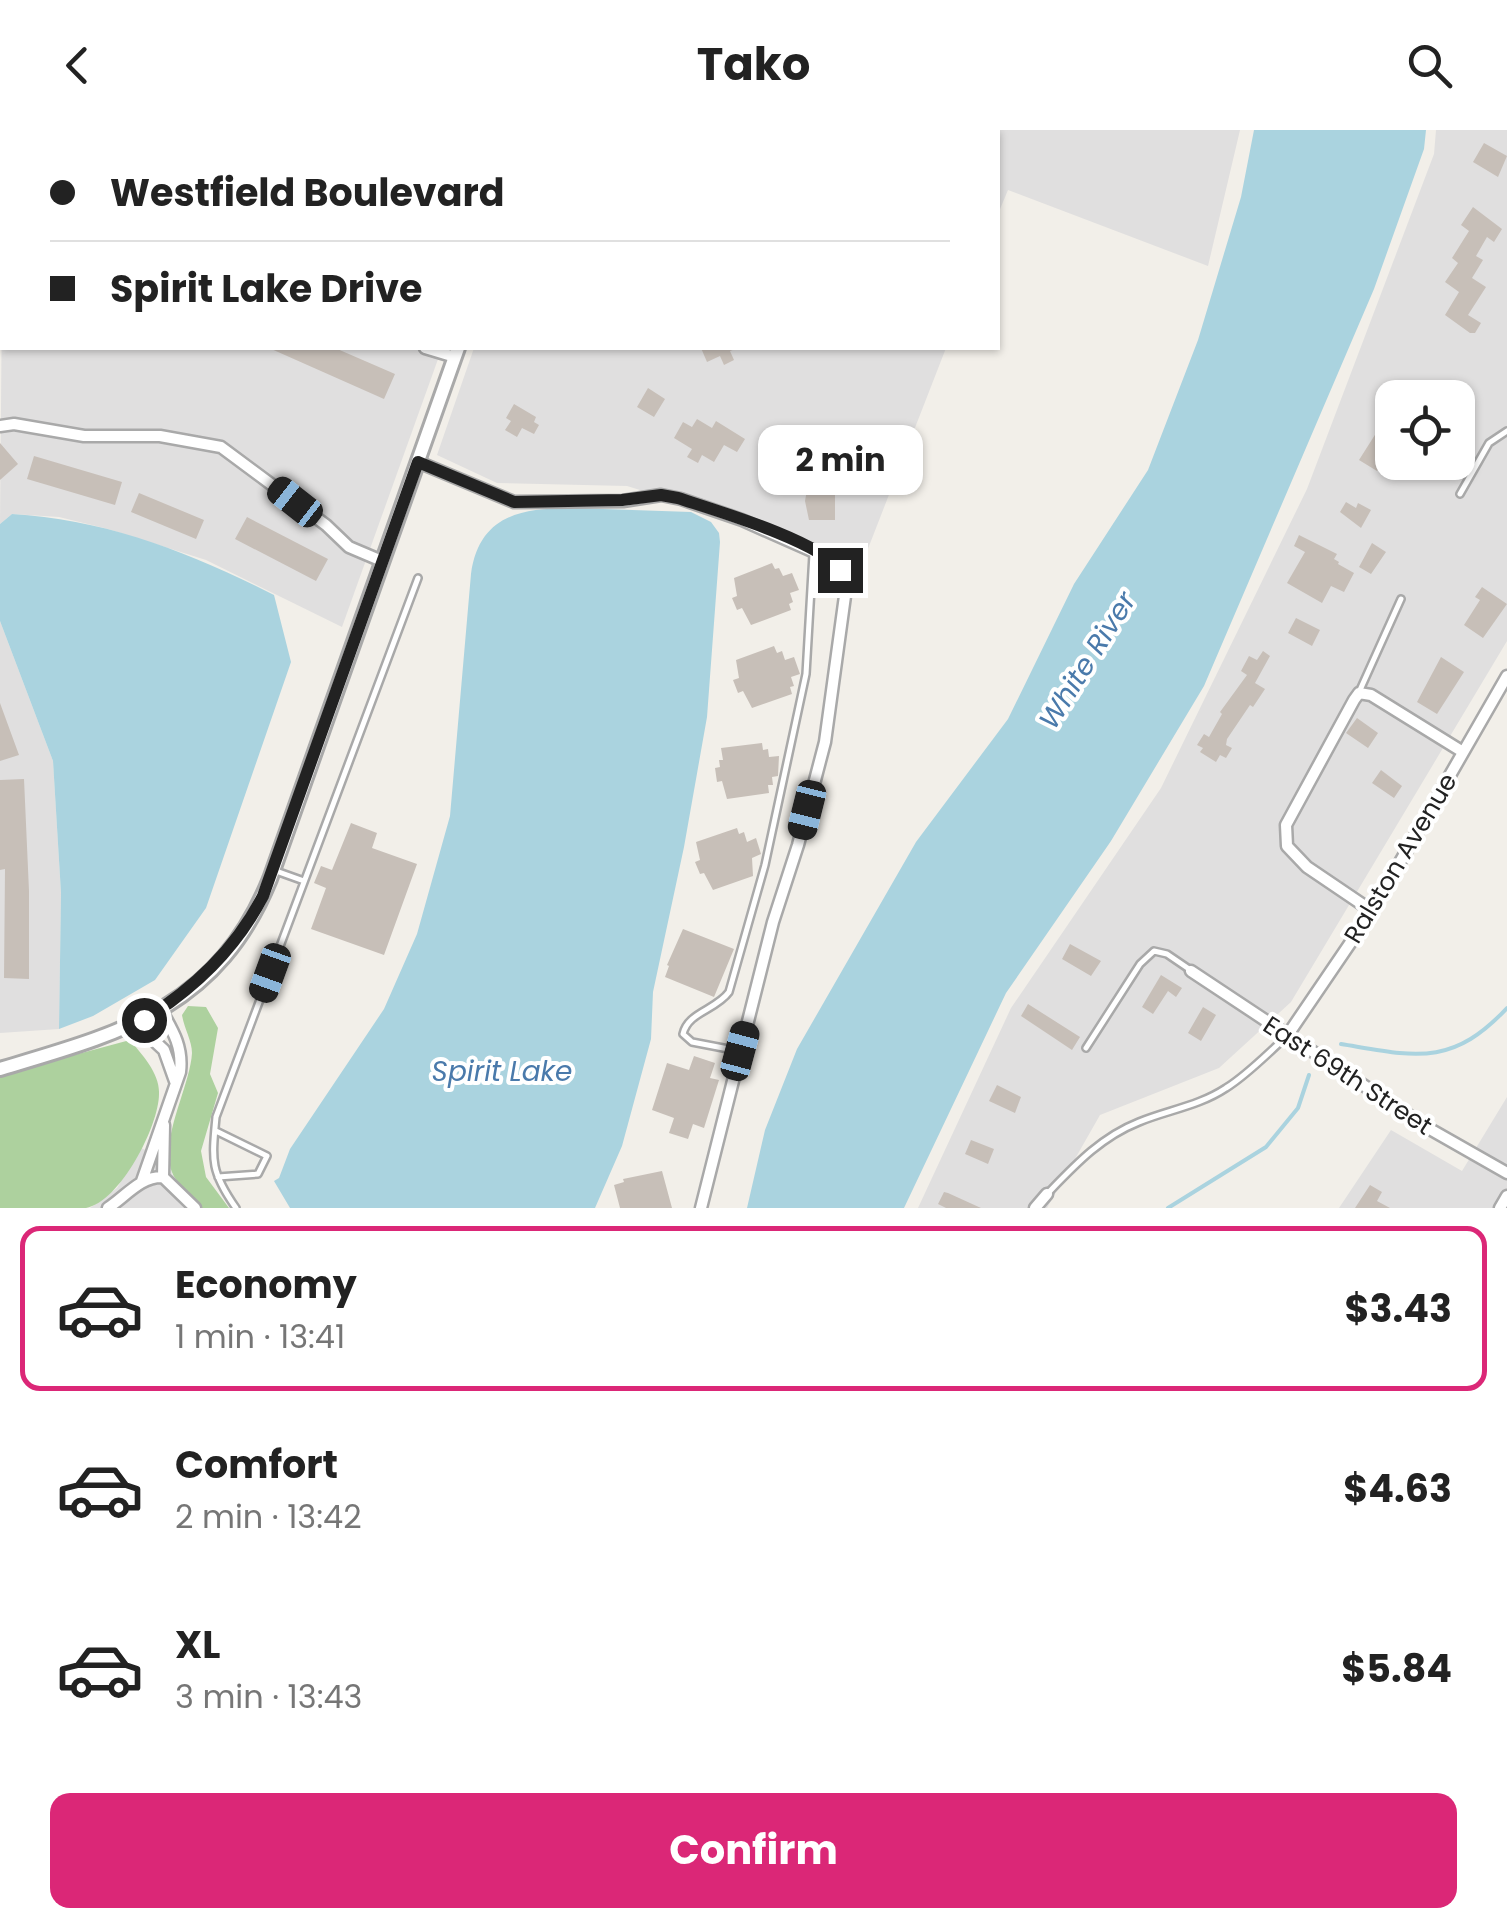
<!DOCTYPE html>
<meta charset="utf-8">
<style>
:root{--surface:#fff;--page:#f6f6f6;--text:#222;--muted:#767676;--line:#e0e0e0;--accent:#db2777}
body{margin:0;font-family:Poppins,sans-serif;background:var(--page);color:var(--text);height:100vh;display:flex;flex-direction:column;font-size:38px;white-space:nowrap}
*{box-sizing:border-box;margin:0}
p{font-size:32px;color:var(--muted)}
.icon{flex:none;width:55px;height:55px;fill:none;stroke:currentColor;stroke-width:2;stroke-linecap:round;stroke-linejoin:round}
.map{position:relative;height:1078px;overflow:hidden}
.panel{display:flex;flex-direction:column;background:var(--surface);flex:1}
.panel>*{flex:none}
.guide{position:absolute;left:0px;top:0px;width:1000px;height:220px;box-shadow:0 2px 8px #0004;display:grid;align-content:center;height:220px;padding:0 50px;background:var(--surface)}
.tools{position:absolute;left:1375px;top:250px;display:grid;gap:20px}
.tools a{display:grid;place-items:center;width:100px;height:100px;border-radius:20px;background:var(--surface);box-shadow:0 2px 8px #0004;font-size:50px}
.end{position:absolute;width:45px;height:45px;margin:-22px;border:12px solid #222;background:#fff;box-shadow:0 0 0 5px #fff}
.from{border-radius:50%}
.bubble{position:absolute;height:70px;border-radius:20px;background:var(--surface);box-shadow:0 2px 8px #0004;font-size:32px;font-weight:700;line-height:70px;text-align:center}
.car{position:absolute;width:30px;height:60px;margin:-30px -15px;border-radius:12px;box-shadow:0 0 8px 2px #0007;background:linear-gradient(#222 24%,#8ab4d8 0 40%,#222 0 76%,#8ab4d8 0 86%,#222 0)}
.guide b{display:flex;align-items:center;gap:35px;height:95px;font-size:38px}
.guide b+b{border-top:2px solid var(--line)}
.guide i{width:25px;height:25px;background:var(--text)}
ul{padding:18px 0 0;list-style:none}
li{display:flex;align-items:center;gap:30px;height:165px;margin:0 20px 15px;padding:0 30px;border:5px solid transparent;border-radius:20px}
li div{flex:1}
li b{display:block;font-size:38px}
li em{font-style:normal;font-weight:700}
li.selected{border-color:var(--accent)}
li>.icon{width:90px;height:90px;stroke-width:1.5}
.action{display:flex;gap:20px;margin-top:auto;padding:20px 50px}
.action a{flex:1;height:115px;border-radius:20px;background:var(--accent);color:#fff;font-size:40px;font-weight:700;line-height:115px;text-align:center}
header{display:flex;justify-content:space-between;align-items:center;height:130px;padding:0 50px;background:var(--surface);font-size:45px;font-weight:700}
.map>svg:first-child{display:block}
.residential{fill:#e0dfdf;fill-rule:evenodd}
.forest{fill:#add19e}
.water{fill:#aad3df}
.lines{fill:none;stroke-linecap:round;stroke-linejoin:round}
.stream{stroke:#aad3df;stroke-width:4}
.building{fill:#c7bfb8}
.service-casing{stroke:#a9a9a9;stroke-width:10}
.minor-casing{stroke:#a9a9a9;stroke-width:15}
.tertiary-casing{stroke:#a9a9a9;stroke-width:18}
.path{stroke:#fa8072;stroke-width:2.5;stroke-dasharray:5 5;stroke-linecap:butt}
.service{stroke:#fff;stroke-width:5}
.minor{stroke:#fff;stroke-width:10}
.tertiary{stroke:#fff;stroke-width:12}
.route{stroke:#222;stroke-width:12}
.labels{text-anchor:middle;stroke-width:8;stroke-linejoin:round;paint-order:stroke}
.street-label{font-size:25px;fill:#222;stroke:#fff}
.water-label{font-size:28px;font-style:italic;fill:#4a7aab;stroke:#fff}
</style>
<header><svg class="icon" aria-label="back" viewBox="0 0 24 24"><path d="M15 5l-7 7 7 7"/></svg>Tako<svg class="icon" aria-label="search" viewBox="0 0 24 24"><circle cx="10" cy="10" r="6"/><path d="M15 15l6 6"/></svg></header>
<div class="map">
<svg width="1507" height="1078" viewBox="0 0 1507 1078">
<rect width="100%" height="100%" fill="#f2efe9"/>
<path class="residential" d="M162 0H520L160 2Z
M550 0H1240L1208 136 1008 60 998 84V2H549Z
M1436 0H1507V511L1291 872 1219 938 1100 985 1047 1078H918L1011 878 1161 658 1307 359 1434 24ZM1392 268H1458V332H1392Z
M2 161V218H442L342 497 206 430 108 399 59 387 12 384 0 394Z
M474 218H946L864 429 627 356 497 353 437 325Z
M0 491 53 631 61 763 59 899 0 903Z
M1507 967V1078H1339L1391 1000 1462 1041Z
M141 1018 157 1025 169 1023 172 1044 202 1078H90L117 1058Z"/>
<path class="forest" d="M188 876 206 877 218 898 210 944 218 963 201 1021 206 1047 229 1078H202C193 1068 182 1059 175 1048 155 1016 190 959 192 923 192 911 184 898 182 885Z
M130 910C142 925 160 943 159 964 159 996 120 1072 86 1078 60 1078 27 1078 0 1078V945Z"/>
<path class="water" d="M1254 0H1426L1424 19 1374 159 1204 556 1111 711 1006 863 904 1078H747L765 1000 797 919 916 712 1008 589 1074 454 1148 340 1198 210 1241 67Z
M603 379 691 382 711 392 719 403 720 412 707 587 684 717 653 862 651 909 622 1016 595 1078H290L274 1051 279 1048 290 1019 384 879 417 804 450 686 471 444C481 370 547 378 603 379Z
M12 384C105 389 191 423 274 465L291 532 206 778 155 850 93 886 59 899 61 763 53 631 0 491V394Z"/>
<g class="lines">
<path class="stream" d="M1341 914C1414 926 1451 938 1507 878
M1168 1078 1266 1017 1298 978 1309 945"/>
</g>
<path class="building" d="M1484 13 1507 26 1498 47 1473 32Z
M1473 77 1502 99 1494 112 1487 107 1476 126 1483 130 1472 148 1486 157 1468 185 1481 193 1475 203H1470L1445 185 1459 162 1445 152 1458 133 1452 128 1469 101 1461 95Z
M269 218H335L395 244 384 269Z
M701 218H738L730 221 734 230 724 235 720 226 707 232Z
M648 258 665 269 654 287 637 277Z
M514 274 536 287 534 292 539 295 534 304 522 298 517 307 505 300 511 291 506 288Z
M1392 278V316L1377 341 1359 330Z
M697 289 712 298 716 291 745 309 737 322 724 315 714 332 702 325 698 333 687 327 692 319 674 308 683 292 692 297Z
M0 313 18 334 0 350Z
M834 323V331H845L846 346H835V390H809L805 371 808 354 803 353V341H812L811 324Z
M34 326 122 352 115 375 27 349Z
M139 363 204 390 196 409 131 382Z
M1346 372 1356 378 1358 373 1371 380 1361 398 1340 382Z
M247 387 328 429 316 451 235 409Z
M1299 405 1337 424 1334 429 1339 432 1338 434 1354 443 1344 462 1331 456 1322 473 1287 453 1305 422 1294 416Z
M1372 413 1386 422 1371 444 1359 437Z
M772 433 775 439 779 438 783 446 792 443 799 460 790 463 793 472 789 474 791 480 751 495 742 478 737 480 732 468 737 466 734 448Z
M1482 457 1507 474 1483 508 1464 495 1480 470 1475 467Z
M1296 488 1320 500 1312 516 1288 503Z
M774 516 777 523 782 521 785 530 794 527 800 544 791 547 794 556 790 557 792 564 752 578 743 561 738 563 733 550 739 548 736 530Z
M1263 521 1270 526 1255 553 1265 559 1253 577 1250 575 1227 609 1226 615 1232 618 1226 628 1220 625 1216 632 1200 622 1203 618 1197 615 1204 604 1209 607 1222 584 1220 582 1247 545 1241 541 1249 526 1257 530Z
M1441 527 1464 542 1437 584 1417 572Z
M0 573 19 625 0 631Z
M1357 588 1378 603 1368 618 1346 603Z
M762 613 763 620 768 619 769 627 779 626 778 646 772 647 773 655H768L769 663 727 669 722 651 717 652 715 638 720 637 719 630H723L721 618Z
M1381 640 1402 656 1394 668 1372 653Z
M24 649 29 761V849L4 848 5 739 0 740V650Z
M351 693 377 703 372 718 417 734 384 825 311 799 326 758 314 753 321 736 332 740Z
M737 698 739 704 744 702 747 712 756 708 761 724 752 728 753 746 713 760 704 743 700 744 695 732 700 730 696 712Z
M683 799 734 819 714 867 665 847 669 836 667 835Z
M1070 814 1101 831 1091 846 1062 829Z
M1161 845 1182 858 1176 867 1168 861 1153 884 1142 877Z
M1028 874 1080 907 1072 920 1021 886Z
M1203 877 1216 885 1201 911 1188 903Z
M694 926 715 933 710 948 719 950 704 998 693 994 688 1009 669 1003 674 988 652 980 667 933 689 940Z
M997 955 1021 967 1015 983 989 971Z
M971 1010 994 1019 988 1034 965 1024Z
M662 1041 672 1078H620L614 1055 624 1052 623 1049Z
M1370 1055 1382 1062 1377 1071 1390 1078H1355Z
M944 1062 948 1063 981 1078H946L938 1074Z"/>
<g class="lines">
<defs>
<path id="service" d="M1460 364 1489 313 1507 301
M1360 560 1401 469
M276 741 304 751
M1086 918 1140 834 1154 821 1167 824 1189 839
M739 921 692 912 683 904C688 882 716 880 729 862L765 735 806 544 813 424
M216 1001 267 1026 258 1044 218 1047
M1048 1063C1075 1035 1101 1007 1139 992 1168 980 1199 976 1226 958 1247 945 1266 925 1285 908
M236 1078C210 1041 212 1030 216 987L418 448"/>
<path id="minor" d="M0 185 2 182
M425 218 455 227
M0 296 14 294 84 306H160L221 317 326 395 349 417 382 431
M418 332 514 372 623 371 661 365 681 369 742 390 830 429 844 448 845 466 825 612 798 715 773 792 701 1078
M1372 781 1307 737 1287 716 1286 695 1354 570 1359 563 1371 565 1463 622
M1191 841 1428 998 1507 1043
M136 894 164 920 175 951
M1287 906 1372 781 1507 546
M163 1047 164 995
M142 1051 180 942C183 917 173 901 161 880
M108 1078C126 1066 141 1046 163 1047L195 1078
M1035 1078 1047 1064
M1500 1078 1507 1066"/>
<path id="tertiary" d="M535 2 536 0
M0 939C121 903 217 879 270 749L458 218"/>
</defs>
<use href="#service" class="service-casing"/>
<use href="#minor" class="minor-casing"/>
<use href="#tertiary" class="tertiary-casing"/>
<path class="path" d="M66 0 68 2
M7 2 9 0
M139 2 141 0
M0 11 2 8
M0 153 2 150"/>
<use href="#service" class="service"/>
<use href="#minor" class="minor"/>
<use href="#tertiary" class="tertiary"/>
</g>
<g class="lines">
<path class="route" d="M144 890C194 858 235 820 263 766L418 332 514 372 622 370 661 365 678 368C714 380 820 411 840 440"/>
</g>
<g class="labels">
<g class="street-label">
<text transform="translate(1400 728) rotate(-59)" y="9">Ralston Avenue</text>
<text transform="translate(1348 945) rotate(33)" y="9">East 69th Street</text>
</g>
<g class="water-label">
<text transform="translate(1087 530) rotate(-58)" y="10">White River</text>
<text x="502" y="951">Spirit Lake</text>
</g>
</g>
</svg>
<div class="tools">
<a><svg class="icon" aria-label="locate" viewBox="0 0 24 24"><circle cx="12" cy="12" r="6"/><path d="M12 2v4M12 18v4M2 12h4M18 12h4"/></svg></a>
</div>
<i class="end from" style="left:144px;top:890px"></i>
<i class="end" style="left:840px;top:440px"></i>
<div class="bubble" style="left:758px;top:295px;width:165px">2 min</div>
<i class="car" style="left:295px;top:372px;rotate:308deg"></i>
<i class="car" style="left:807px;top:680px;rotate:194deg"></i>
<i class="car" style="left:270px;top:843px;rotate:200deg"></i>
<i class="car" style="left:740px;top:921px;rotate:15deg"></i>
<div class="guide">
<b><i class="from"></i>Westfield Boulevard</b>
<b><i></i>Spirit Lake Drive</b>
</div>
</div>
<section class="panel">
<ul>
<li class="selected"><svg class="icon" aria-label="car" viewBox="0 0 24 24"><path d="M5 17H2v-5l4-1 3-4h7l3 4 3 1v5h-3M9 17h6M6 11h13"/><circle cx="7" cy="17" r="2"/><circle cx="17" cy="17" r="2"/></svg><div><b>Economy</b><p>1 min · 13:41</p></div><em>$3.43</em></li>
<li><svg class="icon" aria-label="car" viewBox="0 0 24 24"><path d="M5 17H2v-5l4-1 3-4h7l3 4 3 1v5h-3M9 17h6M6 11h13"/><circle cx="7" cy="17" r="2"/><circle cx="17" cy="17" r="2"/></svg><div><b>Comfort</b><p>2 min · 13:42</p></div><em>$4.63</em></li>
<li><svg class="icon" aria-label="car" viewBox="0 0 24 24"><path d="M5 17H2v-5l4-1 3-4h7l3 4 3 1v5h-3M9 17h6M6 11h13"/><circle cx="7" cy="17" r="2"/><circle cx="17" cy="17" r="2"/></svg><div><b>XL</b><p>3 min · 13:43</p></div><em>$5.84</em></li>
</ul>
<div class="action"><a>Confirm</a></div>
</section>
